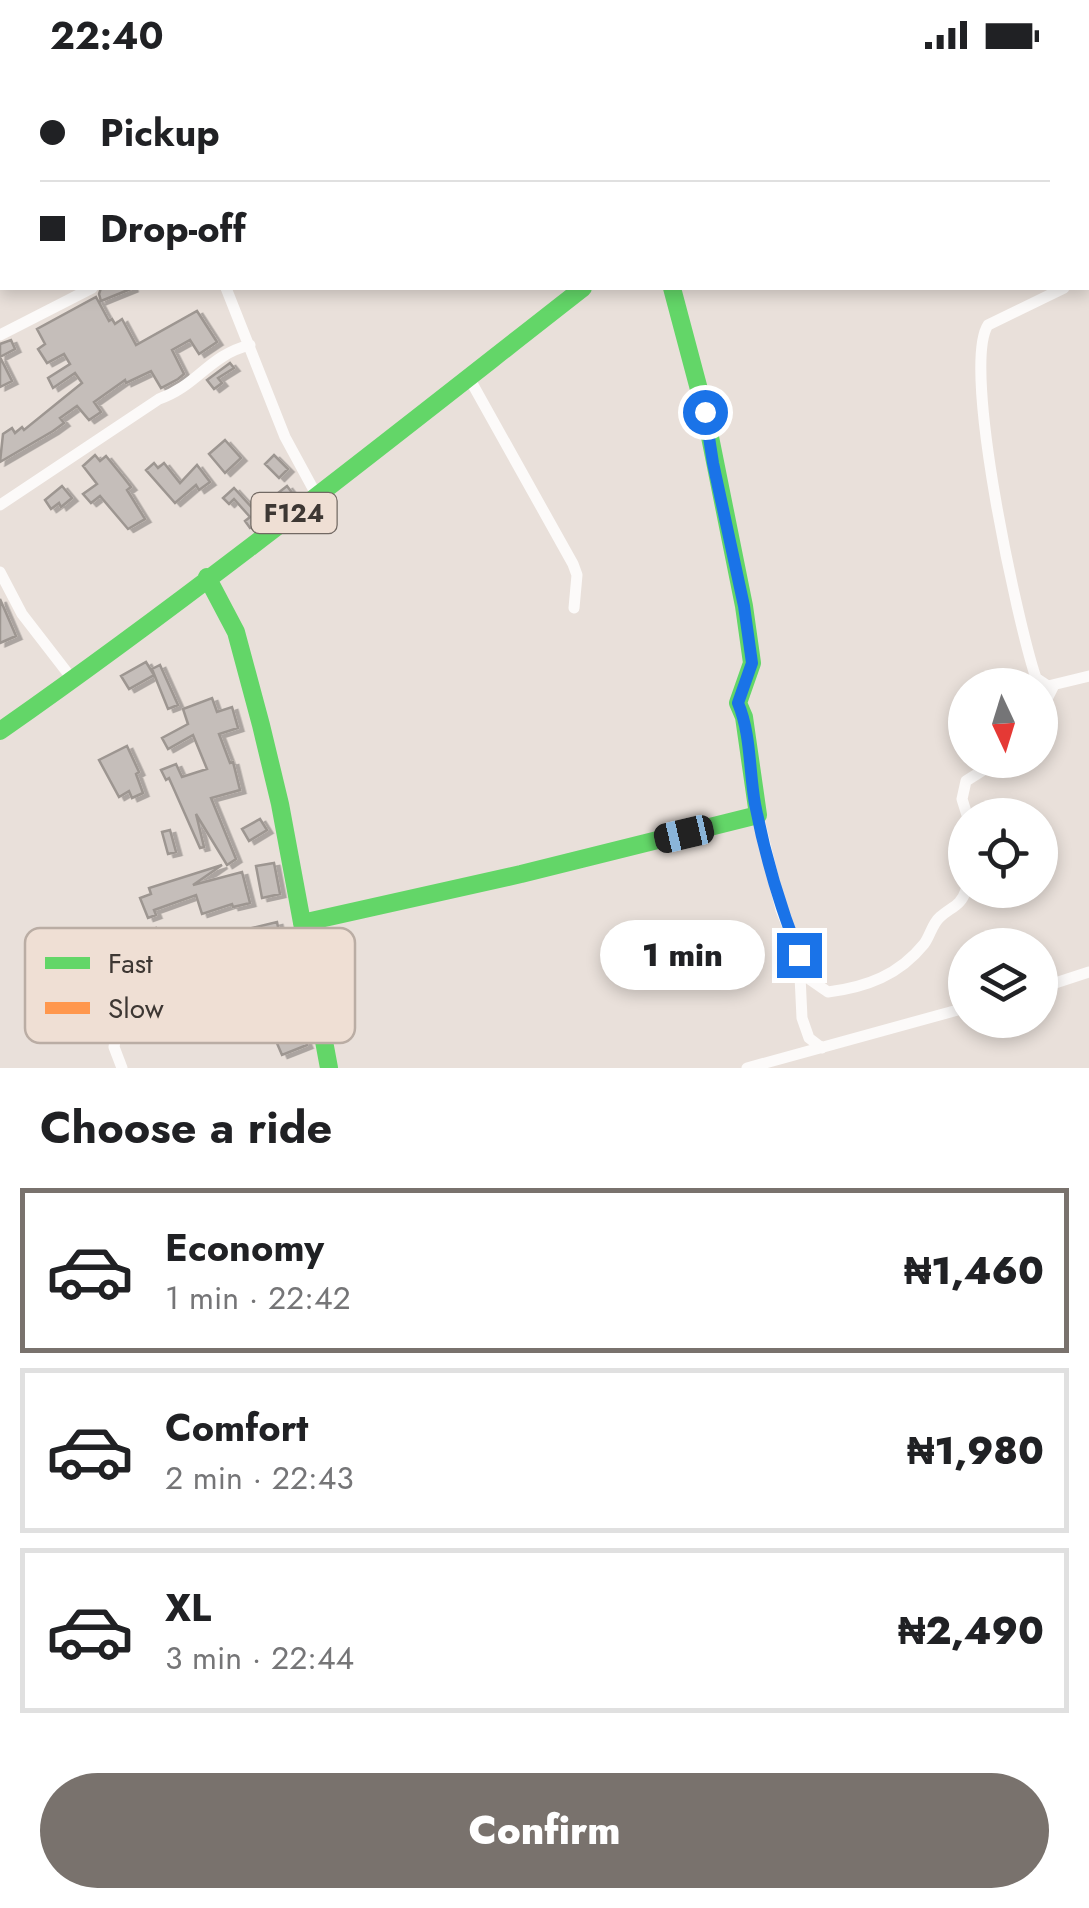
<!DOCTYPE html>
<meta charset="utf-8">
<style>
:root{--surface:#fff;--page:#f2f2f2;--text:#202124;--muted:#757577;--line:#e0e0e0;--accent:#79726d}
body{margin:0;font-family:Jost,sans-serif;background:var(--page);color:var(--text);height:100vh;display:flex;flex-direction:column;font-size:38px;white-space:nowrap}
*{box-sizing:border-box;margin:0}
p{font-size:32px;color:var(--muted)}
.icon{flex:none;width:55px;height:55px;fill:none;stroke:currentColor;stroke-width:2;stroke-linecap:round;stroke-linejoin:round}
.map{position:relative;height:998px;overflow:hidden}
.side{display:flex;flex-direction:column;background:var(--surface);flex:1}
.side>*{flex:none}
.guide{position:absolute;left:0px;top:0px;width:1090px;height:220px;box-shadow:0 5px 15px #0003;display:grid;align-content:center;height:220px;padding:0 40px;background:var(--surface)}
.needle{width:65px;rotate:176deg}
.buttons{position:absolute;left:948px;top:598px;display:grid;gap:20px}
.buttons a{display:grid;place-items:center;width:110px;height:110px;border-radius:50%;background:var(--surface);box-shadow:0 5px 15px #0003;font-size:50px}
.end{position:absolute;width:45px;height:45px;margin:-22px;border:12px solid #1a73e8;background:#fff;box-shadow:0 0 0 5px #fff}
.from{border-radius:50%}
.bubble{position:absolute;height:70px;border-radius:35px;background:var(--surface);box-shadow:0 5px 15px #0003;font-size:32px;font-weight:800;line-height:70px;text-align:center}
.car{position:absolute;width:30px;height:60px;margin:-30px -15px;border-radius:12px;box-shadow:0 0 8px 2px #0007;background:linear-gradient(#222 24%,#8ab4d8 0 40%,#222 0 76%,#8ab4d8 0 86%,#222 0)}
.guide b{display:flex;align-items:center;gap:35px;height:95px;font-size:38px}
.guide b+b{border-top:2px solid var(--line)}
.guide i{width:25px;height:25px;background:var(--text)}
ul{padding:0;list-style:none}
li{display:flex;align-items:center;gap:30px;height:165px;margin:0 20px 15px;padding:0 20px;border:5px solid var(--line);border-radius:0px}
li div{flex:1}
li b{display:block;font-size:38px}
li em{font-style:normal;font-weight:800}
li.current{border-color:var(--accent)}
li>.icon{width:90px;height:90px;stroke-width:1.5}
h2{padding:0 40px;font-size:45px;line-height:120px}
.action{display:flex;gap:20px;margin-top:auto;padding:20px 40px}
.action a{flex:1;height:115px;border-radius:60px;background:var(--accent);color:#fff;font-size:40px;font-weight:800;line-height:115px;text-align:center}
.status{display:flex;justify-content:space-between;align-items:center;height:70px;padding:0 50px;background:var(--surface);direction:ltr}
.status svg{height:28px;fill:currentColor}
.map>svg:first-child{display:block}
.building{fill:#c5beba;stroke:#9d9691;stroke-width:2.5;filter:url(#shadow)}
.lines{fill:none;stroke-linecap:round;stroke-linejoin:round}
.lane{stroke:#fcfaf9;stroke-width:6}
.street{stroke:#fcfaf9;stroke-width:11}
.fast{stroke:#63d668;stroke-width:18}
.slow{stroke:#ff974d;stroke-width:18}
.route{stroke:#1a73e8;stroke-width:12}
.labels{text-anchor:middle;stroke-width:8;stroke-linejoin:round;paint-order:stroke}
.shield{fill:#efdfd4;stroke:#726963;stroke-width:2.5}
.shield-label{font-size:25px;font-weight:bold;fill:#3d3733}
.key{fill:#efdfd4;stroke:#baada4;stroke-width:2.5}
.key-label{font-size:28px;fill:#3d3733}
</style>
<div class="status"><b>22:40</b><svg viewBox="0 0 49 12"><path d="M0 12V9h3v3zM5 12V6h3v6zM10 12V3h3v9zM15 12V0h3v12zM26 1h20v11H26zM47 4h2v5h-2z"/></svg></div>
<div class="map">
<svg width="1089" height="998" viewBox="0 0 1089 998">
<defs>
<filter id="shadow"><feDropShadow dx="5.5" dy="3" stdDeviation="0" flood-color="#0004"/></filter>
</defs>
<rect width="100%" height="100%" fill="#e9e0da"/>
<path class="building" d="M101 218H133L101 231 99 224Z
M96 227 109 251 112 249 115 254 122 249 136 275 197 241 217 272 199 284 190 270 172 280 184 304 178 309 161 318 151 301 126 313 125 310 94 332 101 342 89 350 77 336 60 348 64 353 53 361 0 392 3 364 12 358 15 363 22 357 24 360 82 313 75 303 53 318 48 308 70 294 64 284 47 293 38 279 45 274 37 259Z
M11 270 15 279 0 287 12 311 0 317V274Z
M230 293 234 298 218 308 222 313 214 319 207 310Z
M225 370 241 388 225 403 209 384Z
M95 385 100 391 106 386 124 408 131 417 127 420 145 449 128 459 100 426 91 433 83 424 97 414 83 396Z
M274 385 288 399 279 408 265 394Z
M154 393 158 398 164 393 180 413 197 395 210 412 199 420 196 415 175 433 146 400Z
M62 416 72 428 61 437 59 433 51 439 45 430Z
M287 416 293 424 262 452 250 458 245 451 250 447 234 429 229 434 223 428 234 418 255 441Z
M0 529 16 566 0 573Z
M146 592 154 605 129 619 121 606Z
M160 595 178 635 168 639 152 599Z
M212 628 217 642 232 637 238 658 219 664 230 693 233 692 240 720 211 728 236 789 227 795 196 744 204 777 200 778 169 708 166 710 161 700 176 694 182 707 207 699 193 665 168 679 162 668 188 654 183 639Z
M127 676 139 702 136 704 143 723 132 728 129 721 119 727 99 690Z
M260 749 267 760 249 771 242 759Z
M170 760 176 782 168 784 162 762Z
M274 793 280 824 262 828 256 796Z
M222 795 193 815 242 802 250 833 233 837 232 834 202 844 196 825 154 840 156 845 148 848 140 828 151 824 149 818Z
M277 852 287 903 219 915 182 931 164 884 154 887 147 860 156 858 163 882 187 873 198 904 218 896 211 868Z
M293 913 300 929 293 933 299 948 296 949 307 975 282 985 270 957 245 964 241 949 234 952 227 933Z"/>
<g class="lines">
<path class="lane" d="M475 0 476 2
M490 0 491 2"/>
<path class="street" d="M134 0 135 2
M871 0 872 2
M62 2 67 0
M0 29 2 28
M1088 206 1089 205
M226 218 285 367 317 426
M1064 218 988 255C961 296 1018 555 1036 608L1048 616 1089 606
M0 265 92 218
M468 306 573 494 577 505 574 538
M0 435 159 329C197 316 209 285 250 275
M0 502 22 544 73 610
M1040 643 1054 615
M1040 652V663
M758 745 781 840 799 885 802 948 809 968 822 978
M967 745 962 729 966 711 999 690
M965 777 962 791 965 807
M802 904 828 922C867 917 899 905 924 874 930 866 932 854 940 847 951 837 961 836 966 820
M1040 918 1089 902
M122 998 114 977 116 965 163 937
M747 998 965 938"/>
<path class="fast" d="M207 507 236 562 261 655 280 734 329 998
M0 661C200 521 391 368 583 218
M302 853 521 804 758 745 744 647 738 633 752 593 744 536 705 342 672 218"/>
<path class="slow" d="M918 2 923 0"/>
</g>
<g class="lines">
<path class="route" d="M705 342 713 393 744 536 752 593 738 633C751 664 749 700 755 734 765 786 780 836 799 885"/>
</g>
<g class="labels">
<rect class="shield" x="251.5" y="423" width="85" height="40" rx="8"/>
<g class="shield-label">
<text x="294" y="452">F124</text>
</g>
</g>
<rect x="25" y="858" width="330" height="115" rx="15" class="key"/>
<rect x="45" y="887" width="45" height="12" fill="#63d668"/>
<rect x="45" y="932" width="45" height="12" fill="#ff974d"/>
<g class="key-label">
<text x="108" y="903">Fast</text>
<text x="108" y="948">Slow</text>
</g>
</svg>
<div class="buttons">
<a><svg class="needle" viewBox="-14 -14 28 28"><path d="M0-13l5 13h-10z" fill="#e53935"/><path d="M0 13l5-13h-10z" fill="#757577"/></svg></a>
<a><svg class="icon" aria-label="locate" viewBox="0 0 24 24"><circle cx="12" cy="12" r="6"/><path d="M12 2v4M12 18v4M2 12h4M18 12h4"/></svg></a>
<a><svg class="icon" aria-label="layers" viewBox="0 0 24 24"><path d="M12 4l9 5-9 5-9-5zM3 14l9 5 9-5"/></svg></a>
</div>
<i class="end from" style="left:705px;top:342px"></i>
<i class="end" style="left:799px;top:885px"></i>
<div class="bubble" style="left:600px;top:850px;width:165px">1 min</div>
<i class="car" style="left:684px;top:764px;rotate:257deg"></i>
<div class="guide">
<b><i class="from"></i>Pickup</b>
<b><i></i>Drop-off</b>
</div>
</div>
<section class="side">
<h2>Choose a ride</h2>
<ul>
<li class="current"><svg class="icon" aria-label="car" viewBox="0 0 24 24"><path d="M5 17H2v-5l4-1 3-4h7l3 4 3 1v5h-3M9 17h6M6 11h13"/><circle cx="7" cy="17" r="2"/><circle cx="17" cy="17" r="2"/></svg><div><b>Economy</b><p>1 min · 22:42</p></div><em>₦1,460</em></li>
<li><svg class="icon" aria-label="car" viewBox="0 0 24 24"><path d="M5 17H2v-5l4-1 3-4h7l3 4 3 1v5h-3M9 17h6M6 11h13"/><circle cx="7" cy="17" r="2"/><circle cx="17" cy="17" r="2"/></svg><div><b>Comfort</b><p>2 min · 22:43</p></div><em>₦1,980</em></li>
<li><svg class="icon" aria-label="car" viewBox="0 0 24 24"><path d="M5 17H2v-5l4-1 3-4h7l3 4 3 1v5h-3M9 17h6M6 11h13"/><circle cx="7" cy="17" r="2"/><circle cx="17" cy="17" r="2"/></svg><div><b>XL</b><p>3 min · 22:44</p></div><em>₦2,490</em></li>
</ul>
<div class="action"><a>Confirm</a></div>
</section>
